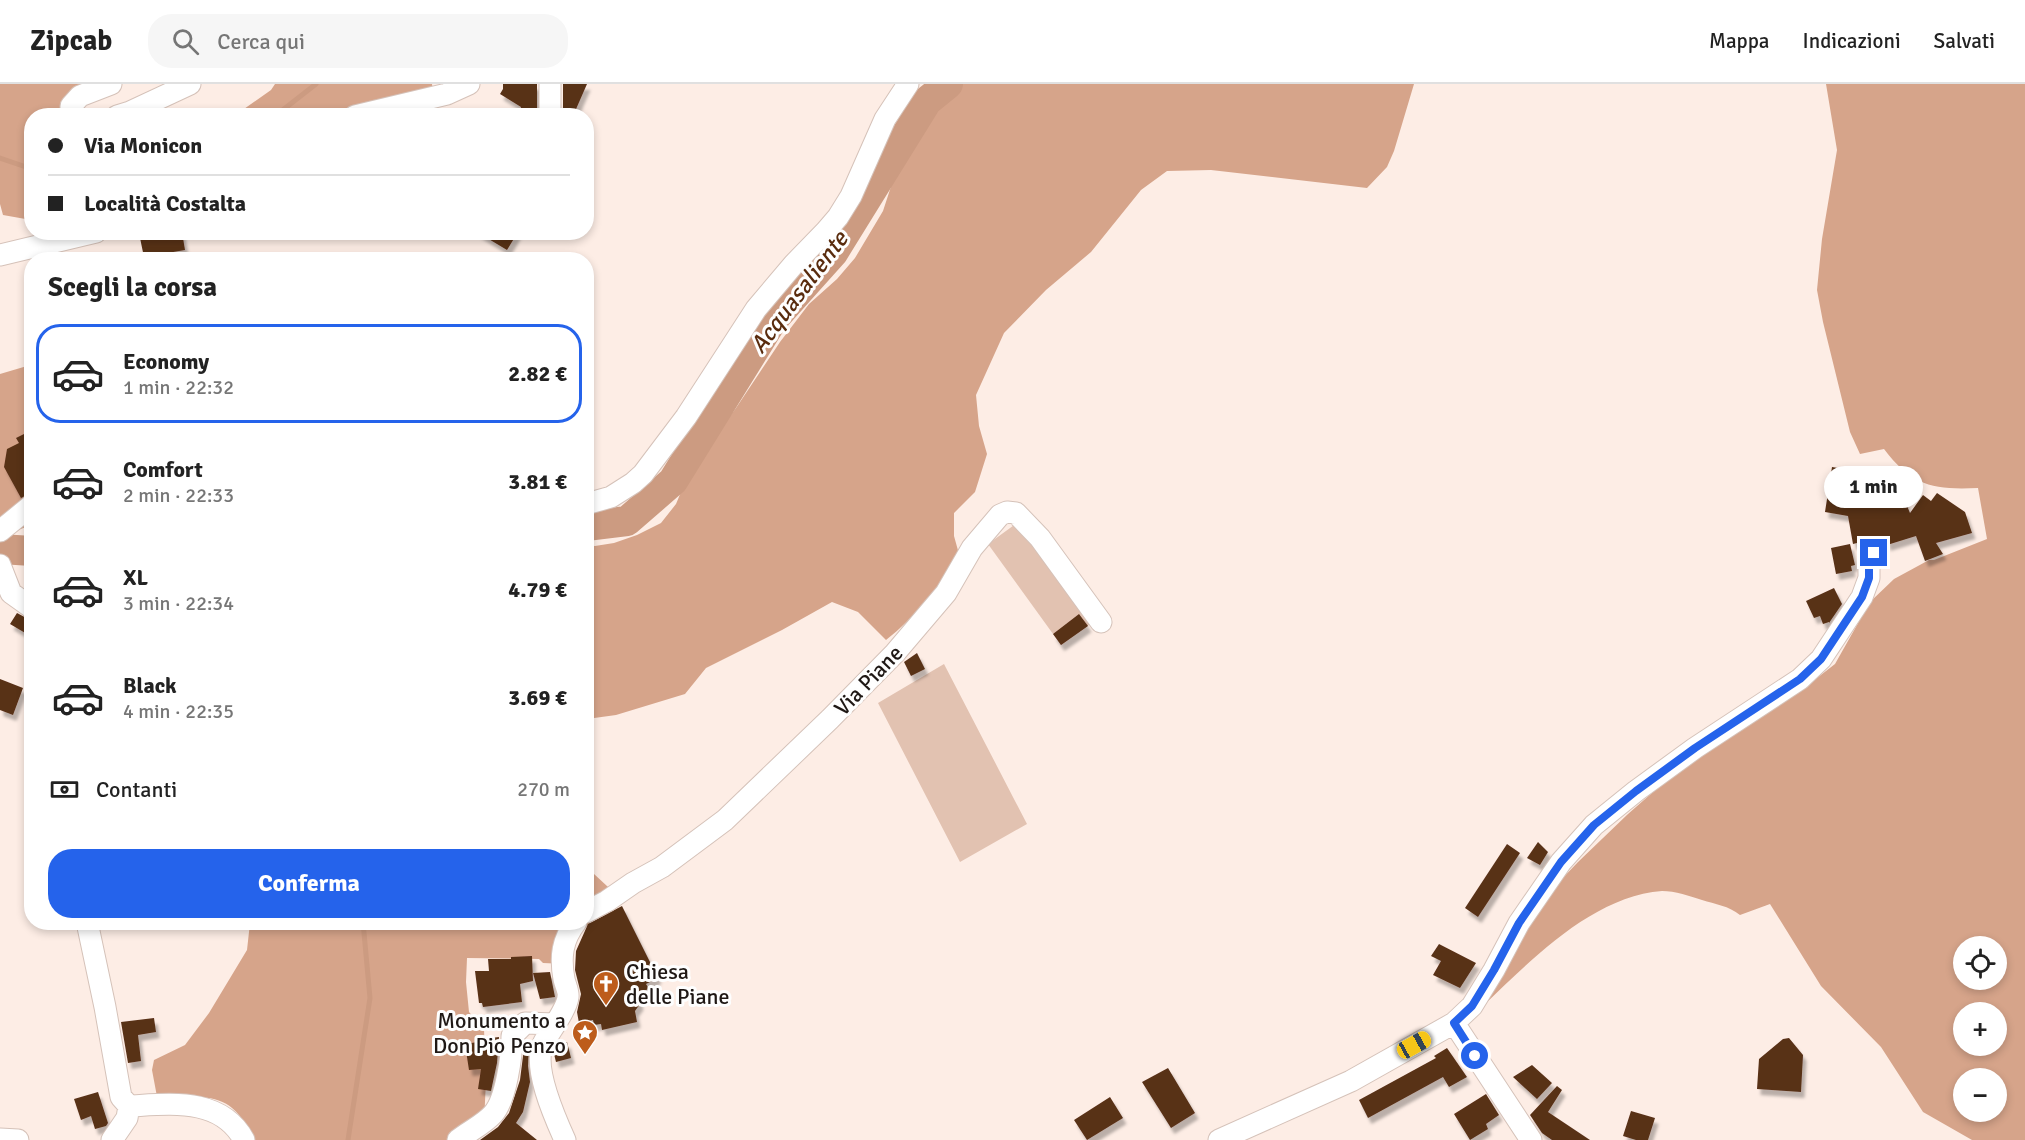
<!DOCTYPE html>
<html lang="it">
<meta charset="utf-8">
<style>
:root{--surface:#fff;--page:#f6f6f6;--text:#222;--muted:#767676;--line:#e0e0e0;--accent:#2563eb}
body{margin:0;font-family:Signika,sans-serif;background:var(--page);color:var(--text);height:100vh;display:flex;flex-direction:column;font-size:22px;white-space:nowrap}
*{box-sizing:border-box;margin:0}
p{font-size:20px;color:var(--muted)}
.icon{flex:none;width:33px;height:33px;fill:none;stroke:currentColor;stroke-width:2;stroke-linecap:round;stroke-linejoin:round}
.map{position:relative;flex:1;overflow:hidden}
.details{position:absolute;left:24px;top:168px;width:570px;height:678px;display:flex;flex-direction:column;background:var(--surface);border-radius:24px;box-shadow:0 3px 9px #0003}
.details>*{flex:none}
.guide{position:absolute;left:24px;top:24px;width:570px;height:132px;border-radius:24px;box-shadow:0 3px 9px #0003;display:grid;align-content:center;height:132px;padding:0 24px;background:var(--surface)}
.fabs{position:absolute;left:1953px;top:852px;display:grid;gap:12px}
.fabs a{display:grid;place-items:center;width:54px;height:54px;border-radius:50%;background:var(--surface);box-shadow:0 3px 9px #0003;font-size:30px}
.end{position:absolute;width:27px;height:27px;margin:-14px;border:8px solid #2563eb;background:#fff;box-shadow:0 0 0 3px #fff}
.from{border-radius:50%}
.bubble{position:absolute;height:42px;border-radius:21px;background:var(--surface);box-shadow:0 3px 9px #0003;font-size:20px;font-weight:800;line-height:42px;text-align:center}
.car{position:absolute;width:18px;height:36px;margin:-18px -9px;border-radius:8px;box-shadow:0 0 4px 2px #0007;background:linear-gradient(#f5c518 24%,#345 0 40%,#f5c518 0 76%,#345 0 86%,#f5c518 0)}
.guide b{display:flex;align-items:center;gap:21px;height:57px;font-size:22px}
.guide b+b{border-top:2px solid var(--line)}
.guide i{width:15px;height:15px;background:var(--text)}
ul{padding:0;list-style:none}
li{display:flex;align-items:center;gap:18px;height:99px;margin:0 12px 9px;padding:0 12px;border:3px solid transparent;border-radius:24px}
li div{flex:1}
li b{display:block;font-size:22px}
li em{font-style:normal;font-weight:800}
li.current{border-color:var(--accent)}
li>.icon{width:54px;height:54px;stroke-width:1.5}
h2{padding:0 24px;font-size:27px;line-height:72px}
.pay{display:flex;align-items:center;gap:15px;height:66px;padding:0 24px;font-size:22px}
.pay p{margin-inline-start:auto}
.primary-button{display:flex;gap:12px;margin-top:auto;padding:12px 24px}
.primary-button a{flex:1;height:69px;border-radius:24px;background:var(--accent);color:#fff;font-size:24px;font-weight:800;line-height:69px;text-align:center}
header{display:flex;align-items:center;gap:36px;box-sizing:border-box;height:84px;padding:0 30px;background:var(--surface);border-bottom:2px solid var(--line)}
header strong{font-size:28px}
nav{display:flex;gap:33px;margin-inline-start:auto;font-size:21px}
.search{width:420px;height:54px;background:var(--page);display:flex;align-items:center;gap:15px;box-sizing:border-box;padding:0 21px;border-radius:24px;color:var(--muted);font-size:22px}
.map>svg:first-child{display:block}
.green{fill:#e2c2b1}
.forest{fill:#d6a48a;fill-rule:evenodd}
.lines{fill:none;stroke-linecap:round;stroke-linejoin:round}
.stream{stroke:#cc9b81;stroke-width:5}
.river{stroke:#cc9b81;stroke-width:30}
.building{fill:#593019;filter:url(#shadow)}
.minor-casing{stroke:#d5c2b9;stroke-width:23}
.minor{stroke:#fff;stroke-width:21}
.route{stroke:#2563eb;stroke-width:8}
.labels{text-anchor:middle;stroke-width:6;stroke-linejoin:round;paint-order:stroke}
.street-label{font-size:22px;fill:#1f1815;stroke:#fefefe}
.poi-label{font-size:22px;fill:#1f1815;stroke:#fefefe;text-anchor:start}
.water-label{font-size:24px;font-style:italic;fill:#592b0d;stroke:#fefefe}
</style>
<header>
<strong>Zipcab</strong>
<div class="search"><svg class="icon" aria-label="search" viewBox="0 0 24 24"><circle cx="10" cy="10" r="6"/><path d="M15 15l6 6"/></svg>Cerca qui</div>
<nav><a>Mappa</a><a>Indicazioni</a><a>Salvati</a></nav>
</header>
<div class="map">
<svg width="2025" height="1056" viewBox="0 0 2025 1056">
<defs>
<filter id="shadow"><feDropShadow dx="3.5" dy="6" stdDeviation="1.5" flood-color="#0004"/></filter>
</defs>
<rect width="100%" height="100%" fill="#fdede5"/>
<path class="green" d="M1021 436 1097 535 1061 561 988 460Z
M944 580 1027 740 960 778 878 619Z"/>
<path class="forest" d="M0 0H97L67 31 32 32 31 136 3 131 0 120Z
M275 0H432L434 16 362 31 234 32 271 6Z
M958 0H1414L1394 67 1387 83 1367 104 1211 86 1167 87 1141 106 1091 168 1046 206 1004 249 976 311 979 342 987 370 975 408 954 429V452L959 470C939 502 916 533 886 556L858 528 832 518 782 546 706 584 685 610 616 631 587 635 586 461 595 462 614 459 637 451 661 439 676 420 686 396 701 371 736 324 780 258 809 220 837 195 855 174 883 127 900 75 930 28Z
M1826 0H2025V1056H1972L1923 1028 1881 963 1821 902 1770 820 1740 831C1729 822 1715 820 1702 816 1690 812 1675 807 1662 807 1593 812 1531 876 1484 921L1506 870 1559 798 1578 778 1628 730 1685 680 1808 601 1835 580 1870 518 1894 495 1929 476H1934L1987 455 1978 404C1933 406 1912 402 1884 365L1860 370 1850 348 1823 238 1817 206 1822 155 1837 66ZM1964 862H1996V896H1964ZM1964 928H1996V962H1964ZM1964 994H1996V1028H1964Z
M31 274 32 410 30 411 31 441 8 450 0 451V290L27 282Z
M587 789 594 790 620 814C589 838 581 843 566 880L543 879 539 875 467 874 466 898 469 928 484 945 486 996 484 1039 472 1056H252C235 1006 202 1010 158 1018L152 986 154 976 185 961 209 929 247 866 250 839 586 838Z"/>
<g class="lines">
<path class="stream" d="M275 32 316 0
M0 74 32 85
M586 443 587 442
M348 1056 370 914 363 838"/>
<path class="river" d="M586 442 627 437 673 397 772 237 833 169 927 17 948 0
M0 465 32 467"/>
</g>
<path class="building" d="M503 0H537V32H520L521 23 500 10 503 5Z
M563 0H587L573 32H563Z
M149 148H182L185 166 144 173 140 154 150 152Z
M477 148H518L507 166Z
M32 346V408L21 414 4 383 7 365 19 359 16 354Z
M1832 383 1850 386 1848 397 1889 384 1898 412 1902 410 1910 429 1923 411 1931 417 1937 409 1965 428 1972 449 1936 459 1943 470 1925 477 1916 452 1887 461 1885 452 1853 460 1848 432 1825 428Z
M1850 460 1855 481 1851 482 1852 487 1836 490 1831 464Z
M1834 504 1842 520 1829 539V538L1823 540 1820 532 1814 534 1806 517Z
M17 529 32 537V553L10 540Z
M1079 530 1088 542 1061 561 1053 550Z
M917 569 925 585 911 592 904 578Z
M0 595 23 604 13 631 0 626Z
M1538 758 1548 768 1540 781 1527 774Z
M1507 760 1520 769 1478 833 1465 824Z
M622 822 658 894 646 900 649 905 637 909 640 920 635 927 637 938 602 946 601 940 594 941 593 936 579 939 577 928 581 910 575 886 576 867 588 840Z
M1439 860 1476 879 1460 904 1433 891 1441 877 1431 872Z
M532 872 533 897 520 900 522 918 483 923 482 919H479L475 887H489L488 875H511V873Z
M550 888 555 913 540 915 533 889Z
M154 934 156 948 138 951 141 977 128 979 121 938Z
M499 953 497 979 491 1007 478 1005 481 985 469 986 465 960 484 957V955Z
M1789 954 1803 971 1801 1008 1757 1005 1759 975 1783 955Z
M567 958 571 974 556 978 554 970 557 961Z
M529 963 528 982 530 998 523 1028 516 1039 537 1056H480L498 1043 509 1029 520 996 524 964Z
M1447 964 1467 993 1449 1003 1443 993 1368 1034 1359 1016 1436 974 1434 972Z
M1532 981 1552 999 1537 1015 1513 993Z
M1168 984 1195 1029 1171 1044 1142 998Z
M1557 1002 1562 1006 1548 1028 1590 1056H1552L1542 1049 1530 1031Z
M98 1008 108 1039 106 1042 95 1045 91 1032 81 1036 74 1015Z
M1486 1010 1499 1031 1486 1040 1488 1045 1470 1056 1454 1030Z
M1110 1013 1123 1034 1087 1056 1074 1036Z
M1631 1027 1655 1034 1648 1056H1636L1623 1052Z"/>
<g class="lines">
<defs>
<path id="minor" d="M550 0V32
M71 32V22L80 12 111 0
M117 32 130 28 190 0
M355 32 447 10 469 0
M0 171 96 148
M586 420 611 413 633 399 643 390 686 333 756 225 794 180 826 147 838 133 851 112 885 35 908 0
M0 447 32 421
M0 481 11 509 32 524
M586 828 607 817 633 799 662 783 725 736 830 635 895 569 946 509 972 464 1000 431 1007 428 1016 429 1040 454 1101 538
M87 838 105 923 121 1013 129 1022
M1454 939 1531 1056
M129 1022C171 1020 221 1013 244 1056
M0 1055 18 1056
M112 1056 127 1034 129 1022
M458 1056C469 1047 483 1041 493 1030 506 1016 512 971 512 952L525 939 555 940
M565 1056C555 1034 531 981 544 958 550 947 567 925 568 913 569 908 565 900 564 895 560 873 562 856 576 838
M1219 1056 1351 997 1454 939 1472 922 1494 886 1519 839 1561 778 1594 741 1636 707 1695 664 1800 595 1821 575 1862 513 1869 494V479L1874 469"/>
</defs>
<use href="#minor" class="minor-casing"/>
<use href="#minor" class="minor"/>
</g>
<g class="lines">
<path class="route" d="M1475 972 1454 939 1472 922 1494 886 1519 839 1561 778 1594 741 1636 707 1695 664 1800 595 1821 575 1862 513 1869 494V479L1874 469"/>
</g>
<defs>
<symbol id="church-pin" viewBox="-11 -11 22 30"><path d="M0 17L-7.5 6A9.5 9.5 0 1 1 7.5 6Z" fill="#bd5c1b" stroke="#fefefe"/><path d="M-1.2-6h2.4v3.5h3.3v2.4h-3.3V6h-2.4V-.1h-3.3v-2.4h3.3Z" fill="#fff"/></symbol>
<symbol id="sight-pin" viewBox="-11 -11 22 30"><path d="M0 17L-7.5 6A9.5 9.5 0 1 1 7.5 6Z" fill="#bd5c1b" stroke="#fefefe"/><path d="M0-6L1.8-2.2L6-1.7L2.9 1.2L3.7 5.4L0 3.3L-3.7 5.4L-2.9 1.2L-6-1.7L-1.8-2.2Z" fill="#fff"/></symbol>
</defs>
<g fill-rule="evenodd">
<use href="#church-pin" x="591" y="885" width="30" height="40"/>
<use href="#sight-pin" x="570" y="934" width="30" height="40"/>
</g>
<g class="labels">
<g class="street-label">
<text transform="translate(868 596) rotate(-46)" y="8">Via Piane</text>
</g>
<g class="poi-label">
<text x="626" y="895">Chiesa<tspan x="626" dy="25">delle Piane</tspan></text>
<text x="566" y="944" text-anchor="end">Monumento a<tspan x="566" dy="25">Don Pio Penzo</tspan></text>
</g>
<g class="water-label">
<text transform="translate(799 208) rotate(-53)" y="8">Acquasaliente</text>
</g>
</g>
</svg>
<div class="fabs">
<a><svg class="icon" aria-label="locate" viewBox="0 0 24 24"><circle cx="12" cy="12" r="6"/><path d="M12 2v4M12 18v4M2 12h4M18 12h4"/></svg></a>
<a>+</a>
<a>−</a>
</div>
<i class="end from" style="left:1475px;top:972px"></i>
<i class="end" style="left:1874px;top:469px"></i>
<div class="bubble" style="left:1824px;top:382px;width:99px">1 min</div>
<i class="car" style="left:1414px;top:961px;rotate:61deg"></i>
<div class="guide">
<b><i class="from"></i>Via Monicon</b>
<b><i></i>Località Costalta</b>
</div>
<section class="details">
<h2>Scegli la corsa</h2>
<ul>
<li class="current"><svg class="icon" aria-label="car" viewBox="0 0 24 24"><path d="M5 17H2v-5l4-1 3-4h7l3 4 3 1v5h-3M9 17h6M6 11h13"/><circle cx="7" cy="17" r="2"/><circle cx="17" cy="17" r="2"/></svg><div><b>Economy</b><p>1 min · 22:32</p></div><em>2.82 €</em></li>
<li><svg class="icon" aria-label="car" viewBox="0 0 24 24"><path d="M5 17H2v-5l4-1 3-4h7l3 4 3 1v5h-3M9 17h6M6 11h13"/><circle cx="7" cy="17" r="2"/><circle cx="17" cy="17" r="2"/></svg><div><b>Comfort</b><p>2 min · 22:33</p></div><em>3.81 €</em></li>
<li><svg class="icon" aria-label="car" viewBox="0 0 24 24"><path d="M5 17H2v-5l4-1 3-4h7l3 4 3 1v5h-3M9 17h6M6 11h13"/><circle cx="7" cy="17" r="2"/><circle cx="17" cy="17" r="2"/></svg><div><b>XL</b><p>3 min · 22:34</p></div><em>4.79 €</em></li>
<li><svg class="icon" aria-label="car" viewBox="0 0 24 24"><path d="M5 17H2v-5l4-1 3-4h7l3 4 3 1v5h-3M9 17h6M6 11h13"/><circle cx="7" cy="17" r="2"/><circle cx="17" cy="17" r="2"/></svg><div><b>Black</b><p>4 min · 22:35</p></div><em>3.69 €</em></li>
</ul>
<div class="pay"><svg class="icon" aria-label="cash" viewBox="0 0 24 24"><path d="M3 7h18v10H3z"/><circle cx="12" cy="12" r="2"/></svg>Contanti<p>270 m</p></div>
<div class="primary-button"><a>Conferma</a></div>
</section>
</div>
